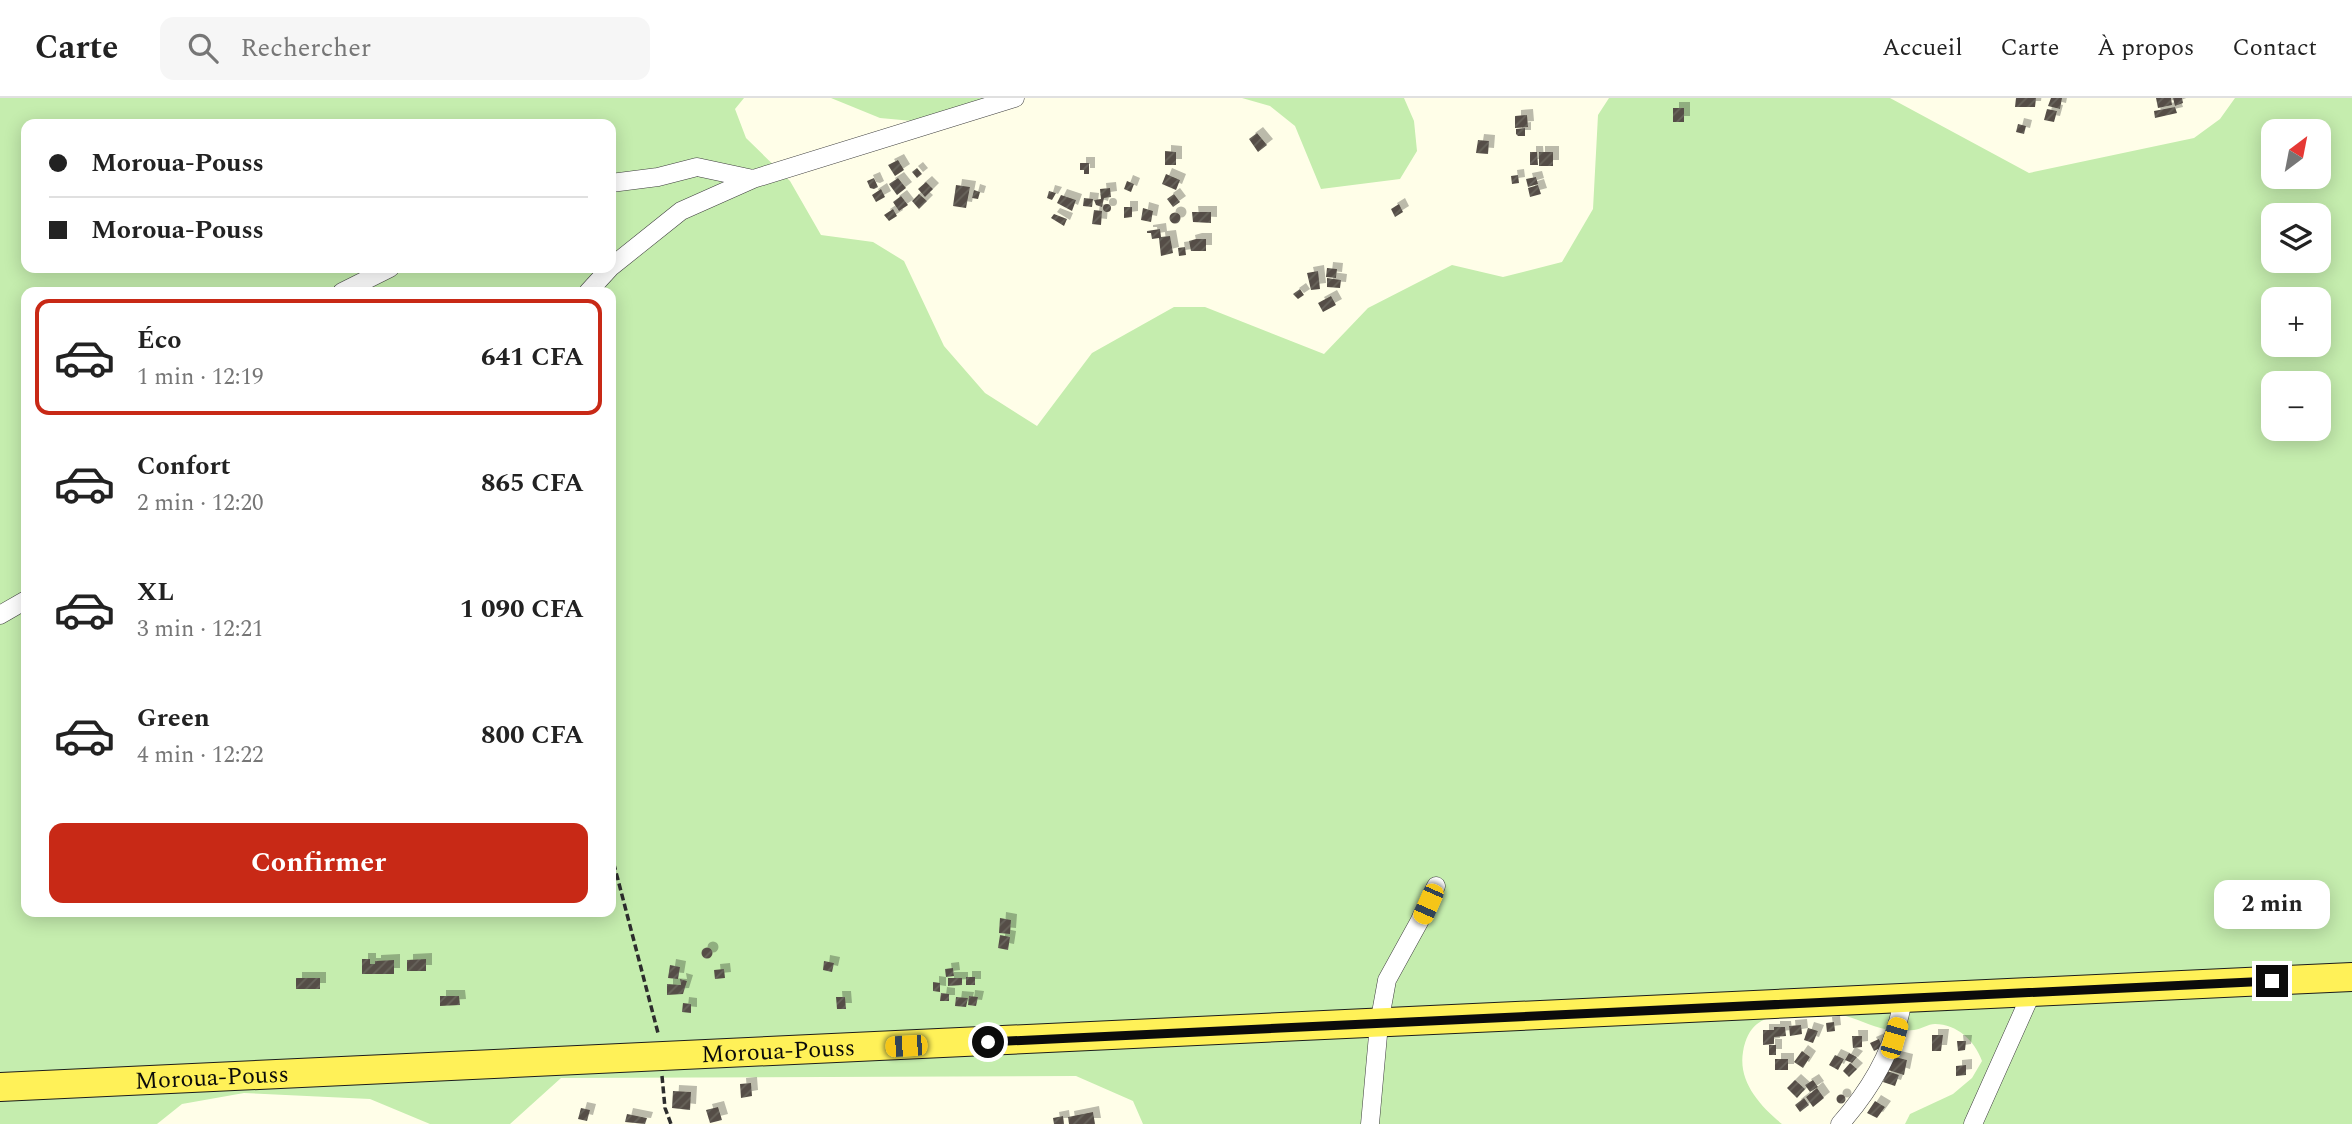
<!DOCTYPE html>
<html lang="fr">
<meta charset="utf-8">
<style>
:root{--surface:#fff;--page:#f6f6f6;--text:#222;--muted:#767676;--line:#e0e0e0;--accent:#c82916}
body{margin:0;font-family:Spectral,serif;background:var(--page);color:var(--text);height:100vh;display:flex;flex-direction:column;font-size:26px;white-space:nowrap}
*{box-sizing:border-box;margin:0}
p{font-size:23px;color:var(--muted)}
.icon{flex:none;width:38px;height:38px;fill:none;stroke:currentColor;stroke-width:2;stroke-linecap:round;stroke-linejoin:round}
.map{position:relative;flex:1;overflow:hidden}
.drawer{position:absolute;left:21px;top:189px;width:595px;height:630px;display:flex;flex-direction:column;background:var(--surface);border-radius:14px;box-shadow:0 4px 18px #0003}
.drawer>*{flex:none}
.top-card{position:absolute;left:21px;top:21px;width:595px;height:154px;border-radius:14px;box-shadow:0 4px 18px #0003;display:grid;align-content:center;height:154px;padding:0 28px;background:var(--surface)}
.needle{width:46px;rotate:32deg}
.fabs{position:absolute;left:2261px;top:21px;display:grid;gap:14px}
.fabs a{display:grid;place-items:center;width:70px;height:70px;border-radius:14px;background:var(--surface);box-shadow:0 4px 18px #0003;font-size:35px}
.end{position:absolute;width:32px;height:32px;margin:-16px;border:9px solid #0b0b0b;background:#fff;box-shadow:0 0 0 4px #fff}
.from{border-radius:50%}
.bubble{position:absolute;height:49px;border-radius:14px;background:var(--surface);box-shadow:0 4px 18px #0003;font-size:23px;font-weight:700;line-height:49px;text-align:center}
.car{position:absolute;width:21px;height:42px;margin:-21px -10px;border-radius:9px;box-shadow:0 0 5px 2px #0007;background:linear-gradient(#f5c518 24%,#345 0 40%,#f5c518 0 76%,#345 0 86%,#f5c518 0)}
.top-card b{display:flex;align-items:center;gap:24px;height:66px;font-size:26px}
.top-card b+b{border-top:2px solid var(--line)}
.top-card i{width:18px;height:18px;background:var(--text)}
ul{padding:12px 0 0;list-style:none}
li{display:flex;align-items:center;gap:21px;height:116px;margin:0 14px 10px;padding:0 14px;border:4px solid transparent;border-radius:14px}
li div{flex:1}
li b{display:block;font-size:26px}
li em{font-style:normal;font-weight:700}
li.active{border-color:var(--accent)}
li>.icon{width:63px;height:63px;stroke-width:1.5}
.primary-button{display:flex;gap:14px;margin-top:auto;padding:14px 28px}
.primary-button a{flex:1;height:80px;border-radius:14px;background:var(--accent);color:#fff;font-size:28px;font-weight:700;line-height:80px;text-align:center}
header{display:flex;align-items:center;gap:42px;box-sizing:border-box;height:98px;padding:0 35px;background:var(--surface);border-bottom:2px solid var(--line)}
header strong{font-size:33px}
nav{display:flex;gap:38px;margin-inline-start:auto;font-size:24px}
.search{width:490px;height:63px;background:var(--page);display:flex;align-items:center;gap:18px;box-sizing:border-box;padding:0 24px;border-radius:14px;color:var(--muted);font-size:26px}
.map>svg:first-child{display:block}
.grass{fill:#c5edae;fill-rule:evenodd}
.building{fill:url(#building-hatch);filter:url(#shadow)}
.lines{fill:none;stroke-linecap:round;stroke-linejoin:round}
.street-casing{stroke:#3e3e3e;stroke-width:19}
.primary-casing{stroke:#1c1c1c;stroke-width:30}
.path{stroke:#2d2d2d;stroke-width:3.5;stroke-dasharray:7 3.5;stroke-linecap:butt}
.street{stroke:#fff;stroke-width:18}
.primary{stroke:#fff158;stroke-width:28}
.route{stroke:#0b0b0b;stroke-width:9}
.labels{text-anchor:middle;stroke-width:7;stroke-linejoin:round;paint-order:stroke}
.street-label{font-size:24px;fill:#0b0b0b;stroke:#fff}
</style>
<header>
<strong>Carte</strong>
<div class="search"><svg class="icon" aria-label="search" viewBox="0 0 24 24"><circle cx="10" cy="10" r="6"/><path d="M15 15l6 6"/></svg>Rechercher</div>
<nav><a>Accueil</a><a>Carte</a><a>À propos</a><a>Contact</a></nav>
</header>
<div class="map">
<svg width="2352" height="1026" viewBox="0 0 2352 1026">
<defs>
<pattern id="building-hatch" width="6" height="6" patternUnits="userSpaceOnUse" patternTransform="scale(1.75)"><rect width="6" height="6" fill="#544e46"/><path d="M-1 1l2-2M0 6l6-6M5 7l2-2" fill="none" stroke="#68635c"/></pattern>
<filter id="shadow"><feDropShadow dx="6" dy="-6" stdDeviation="0" flood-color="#0004"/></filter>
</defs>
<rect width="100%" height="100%" fill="#fffee8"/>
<path class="grass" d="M0 0H744L735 11 746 40 790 83 821 137 873 144 904 163 944 248 985 295 1037 328 1092 255 1174 209H1205L1324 256 1368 210 1452 167 1503 179 1562 164 1593 111 1598 17 1609 0H1890L2029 75 2194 40 2220 21 2235 0H2352V1026H1905L1910 1016 1953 996 1972 980 1982 963C1975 943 1957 926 1935 926 1928 926 1921 931 1914 932 1907 933 1899 932 1892 932 1875 931 1858 920 1841 917 1831 914 1819 916 1809 917 1777 918 1750 914 1743 954 1738 984 1760 1008 1782 1026H1143L1133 1003 1076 978 561 980 510 1026H430L370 1001 244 995 182 1006 157 1026H0ZM26 26H611V170H26ZM2273 33H2319V79H2273ZM2273 117H2319V163H2273ZM26 194H611V814H26ZM2273 201H2319V247H2273ZM2273 285H2319V331H2273Z
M831 0H1012L945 26 880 20Z
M1242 0H1404L1414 23 1417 53 1400 81 1321 91 1295 28 1270 8Z"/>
<path class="building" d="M2016 0H2036L2035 9H2015Z
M2051 0H2062L2060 11 2048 8Z
M2156 0H2171L2172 7 2158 10Z
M2173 0H2182L2183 5 2175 8Z
M2175 9 2177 15 2155 20 2154 13Z
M1673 10H1684V24H1673Z
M2047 11 2057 13 2054 24 2044 22Z
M1527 17 1528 29 1515 30V18Z
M2018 26 2026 28 2024 36 2016 34Z
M1525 30V38H1518L1516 36V31Z
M1257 35 1267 47 1258 54 1249 41Z
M1478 42 1489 43 1488 56 1476 55Z
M1165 53 1176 54V67H1165Z
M1530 54H1537L1538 67H1530Z
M1539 54H1553V68H1539Z
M898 62 904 72 895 78 888 67Z
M1080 65H1089V76H1084V72H1080Z
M917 70 922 76 917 80 912 74Z
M1166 76 1180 82 1176 92 1162 86Z
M1518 77 1519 85 1512 86 1511 78Z
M1536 79 1538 86 1528 89 1526 81Z
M874 80 878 89 874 91 870 90 867 83Z
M898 80 906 90 897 97 889 86Z
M1127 83 1134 86 1131 94 1124 91Z
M926 84 933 91 925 99 918 91Z
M956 87 970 89 966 110 953 108Z
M1538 87 1541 96 1530 99 1528 90Z
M1110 90 1111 99 1104 100 1102 109 1096 107 1094 102 1101 101 1100 91Z
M881 91 885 99 876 104 872 97Z
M974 92 980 94 978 101 972 100Z
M1049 93 1056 95 1052 102 1047 100Z
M919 96 927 103 919 111 912 103Z
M1174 96 1180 104 1173 109 1167 101Z
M1061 97 1076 102 1072 113 1057 105Z
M901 98 908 107 899 113 893 104Z
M1084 100 1093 101 1092 109 1083 108Z
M1103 110a4 4 0 1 1 8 0a4 4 0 1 1-8 0Z
M1399 106 1403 114 1395 119 1391 111Z
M1124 109H1132V119L1124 120Z
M1143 110 1153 113 1151 124 1141 122Z
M893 111 897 118 889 123 884 117Z
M1094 112 1102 113 1101 127 1092 126Z
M1192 114H1211V125L1193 124Z
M1169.5 120a5.5 5.5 0 1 1 11 0a5.5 5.5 0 1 1-11 0Z
M1054 116 1067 121 1064 128 1051 120Z
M1160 131 1161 139 1170 138 1173 155 1161 158 1159 140 1152 141 1151 135H1147V133Z
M1196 141H1206V153H1191L1189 143Z
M1185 149 1186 157 1179 158 1178 150Z
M1327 170 1337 171 1336 180 1326 179Z
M1318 173 1320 191 1311 192 1307 175Z
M1327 180 1341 182 1340 190 1327 189Z
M1300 191 1304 197 1298 201 1293 196Z
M1331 198 1336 207 1323 214 1318 205Z
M1000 820 1011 822 1010 836 999 835Z
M1000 837 1010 839 1008 852 998 850Z
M701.5 855a5.5 5.5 0 1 1 11 0a5.5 5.5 0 1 1-11 0Z
M362 861H370V866H375V863L394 862V876H362Z
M426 861V873H407V862Z
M824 863 834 865 832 874 823 872Z
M670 867 680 869 678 881 668 880Z
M953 870 954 878 946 879 945 871Z
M724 871 725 880 715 881 714 872Z
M966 879H975V887H966Z
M296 880H320V891H296Z
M948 880H962V887L948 888Z
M680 881 687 883 683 896 667 897V886L681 887Z
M933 884 940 885V894L933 893Z
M941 895 949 896V903H940Z
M440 898H459L460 907 440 908Z
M969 898 978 899 976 908 968 907Z
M836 899H845L846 911H837Z
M956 899 968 900 966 909 955 908Z
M683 905 691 906V915L682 914Z
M1834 924 1835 933 1827 934 1826 925Z
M1801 927 1802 936 1790 938 1789 928Z
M1774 929H1785L1786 938 1774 939V946L1763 947V932H1774Z
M1808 930 1818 933 1813 945 1804 942Z
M1932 937H1943L1941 953H1932Z
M1852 938H1862V949L1853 950Z
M1879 941 1882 949 1874 953 1870 945Z
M1957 943H1966L1965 952 1958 953Z
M1769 947H1776V957H1769Z
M1802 953 1810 959 1803 970 1794 964Z
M1849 955 1857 959 1852 965 1845 962Z
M1835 957 1844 961 1838 972 1829 967Z
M1891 958 1907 962 1904 977 1888 972Z
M1775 961H1788V972H1775Z
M1850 965 1857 971 1849 979 1843 973Z
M1966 967V977L1956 978V968Z
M1887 973 1899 977 1895 988 1883 984Z
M1795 982 1805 991 1797 1000 1787 990Z
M1813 982 1818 989 1810 994 1805 987Z
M751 985 752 998 741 1000 740 986Z
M1817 990 1824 1000 1813 1009 1806 999Z
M673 993 691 994 690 1012 672 1010Z
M1836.5 1001a4.5 4.5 0 1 1 9 0a4.5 4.5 0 1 1-9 0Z
M1804 1000 1809 1007 1800 1014 1795 1007Z
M1875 1003 1885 1009 1877 1020 1867 1015Z
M718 1009 722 1022 710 1025 706 1012Z
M581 1010 590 1012 587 1023 578 1021Z
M1093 1014 1095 1026H1069L1068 1019Z
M627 1016 647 1020 645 1026 625 1024Z
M1063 1018 1064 1026H1054L1053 1020Z"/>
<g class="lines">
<defs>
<path id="street" d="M611 85 658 79 697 69 753 81
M611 169 681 113 753 81 1015 0
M342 194 390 170
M588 194 610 170
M0 517 26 502
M1370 1026 1379 926 1387 882 1419 824 1436 788
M1840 1026C1872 990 1896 948 1903 900
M1973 1026 2032 894"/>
<g id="primary">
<path id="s1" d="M0 989 2352 879"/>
</g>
</defs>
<use href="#street" class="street-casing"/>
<use href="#primary" class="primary-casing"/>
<path class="path" d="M611 755 658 935
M662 978 665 1010 671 1026"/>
<use href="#street" class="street"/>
<use href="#primary" class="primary"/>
</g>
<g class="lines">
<path class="route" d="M988 944 2272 883"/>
</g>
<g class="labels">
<g class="street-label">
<text dy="8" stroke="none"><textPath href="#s1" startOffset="779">Moroua-Pouss</textPath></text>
<text dy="8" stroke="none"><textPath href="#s1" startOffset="212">Moroua-Pouss</textPath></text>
</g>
</g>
</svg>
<div class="fabs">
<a><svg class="needle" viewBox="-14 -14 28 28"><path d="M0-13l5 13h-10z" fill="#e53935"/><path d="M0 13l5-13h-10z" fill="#767676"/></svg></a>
<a><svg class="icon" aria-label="layers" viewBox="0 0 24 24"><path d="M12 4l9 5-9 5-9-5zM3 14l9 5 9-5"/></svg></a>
<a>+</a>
<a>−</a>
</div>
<i class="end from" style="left:988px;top:944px"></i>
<i class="end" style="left:2272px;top:883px"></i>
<div class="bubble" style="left:2214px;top:782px;width:116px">2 min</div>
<i class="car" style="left:1428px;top:806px;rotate:204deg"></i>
<i class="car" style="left:1894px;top:940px;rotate:16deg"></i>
<i class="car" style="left:906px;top:948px;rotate:267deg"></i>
<div class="top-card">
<b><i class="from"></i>Moroua-Pouss</b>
<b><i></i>Moroua-Pouss</b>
</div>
<section class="drawer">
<ul>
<li class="active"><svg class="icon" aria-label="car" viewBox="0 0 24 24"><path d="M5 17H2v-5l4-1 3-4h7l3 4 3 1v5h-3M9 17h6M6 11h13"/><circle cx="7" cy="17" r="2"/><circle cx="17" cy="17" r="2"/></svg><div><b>Éco</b><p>1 min · 12:19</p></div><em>641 CFA</em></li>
<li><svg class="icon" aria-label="car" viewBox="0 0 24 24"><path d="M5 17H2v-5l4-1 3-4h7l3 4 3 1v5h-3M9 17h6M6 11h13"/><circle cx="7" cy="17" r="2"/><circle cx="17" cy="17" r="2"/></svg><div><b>Confort</b><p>2 min · 12:20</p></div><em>865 CFA</em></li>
<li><svg class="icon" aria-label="car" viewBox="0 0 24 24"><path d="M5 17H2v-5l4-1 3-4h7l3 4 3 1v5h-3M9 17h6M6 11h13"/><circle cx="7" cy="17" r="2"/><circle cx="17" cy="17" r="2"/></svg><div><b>XL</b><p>3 min · 12:21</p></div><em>1 090 CFA</em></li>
<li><svg class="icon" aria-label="car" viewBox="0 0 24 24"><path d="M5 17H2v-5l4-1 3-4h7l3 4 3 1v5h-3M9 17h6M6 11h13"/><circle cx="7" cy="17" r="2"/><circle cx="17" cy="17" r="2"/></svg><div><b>Green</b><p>4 min · 12:22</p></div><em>800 CFA</em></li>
</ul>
<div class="primary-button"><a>Confirmer</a></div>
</section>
</div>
